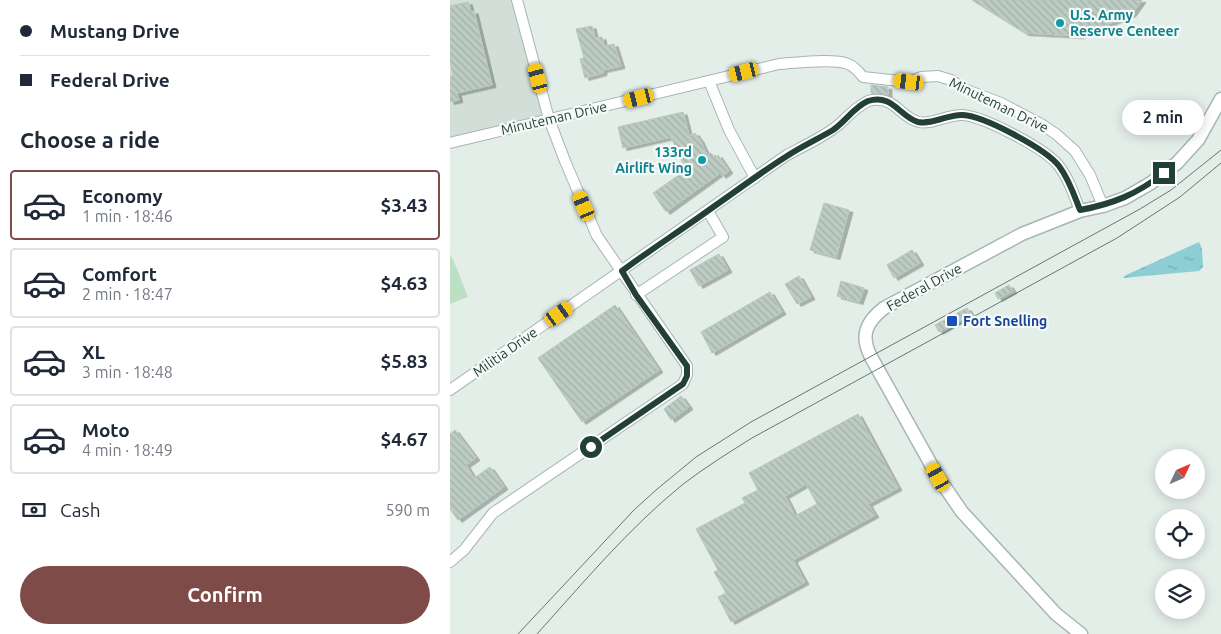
<!DOCTYPE html>
<meta charset="utf-8">
<style>
:root{--surface:#fff;--page:#f6f6f7;--text:#1f2937;--muted:#747a83;--line:#e0e1e3;--accent:#7e4b48}
body{margin:0;font-family:Ubuntu,sans-serif;background:var(--page);color:var(--text);height:100vh;display:flex;flex-direction:column;font-size:19px;white-space:nowrap}
*{box-sizing:border-box;margin:0}
p{font-size:16px;color:var(--muted)}
.icon{flex:none;width:28px;height:28px;fill:none;stroke:currentColor;stroke-width:2;stroke-linecap:round;stroke-linejoin:round}
.map{position:relative;flex:1;overflow:hidden}
.side{display:flex;flex-direction:column;background:var(--surface);width:450px}
.side>*{flex:none}
.guide{display:grid;align-content:center;height:110px;padding:0 20px;background:var(--surface)}
.needle{width:32px;rotate:46deg}
.buttons{position:absolute;left:705px;top:449px;display:grid;gap:10px}
.buttons a{display:grid;place-items:center;width:50px;height:50px;border-radius:50%;background:var(--surface);box-shadow:0 2px 12px #0003;font-size:25px}
.end{position:absolute;width:22px;height:22px;margin:-11px;border:6px solid #234036;background:#fff;box-shadow:0 0 0 2px #fff}
.from{border-radius:50%}
.bubble{position:absolute;height:35px;border-radius:18px;background:var(--surface);box-shadow:0 2px 12px #0003;font-size:16px;font-weight:700;line-height:35px;text-align:center}
.car{position:absolute;width:15px;height:30px;margin:-15px -8px;border-radius:6px;box-shadow:0 0 4px 1px #0007;background:linear-gradient(#f5c518 24%,#345 0 40%,#f5c518 0 76%,#345 0 86%,#f5c518 0)}
.guide b{display:flex;align-items:center;gap:18px;height:48px;font-size:19px}
.guide b+b{border-top:1px solid var(--line)}
.guide i{width:12px;height:12px;background:var(--text)}
ul{padding:0;list-style:none}
li{display:flex;align-items:center;gap:15px;height:70px;margin:0 10px 8px;padding:0 10px;border:2px solid var(--line);border-radius:5px}
li div{flex:1}
li b{display:block;font-size:19px}
li em{font-style:normal;font-weight:700}
li.on{border-color:var(--accent)}
li>.icon{width:45px;height:45px;stroke-width:1.5}
h2{padding:0 20px;font-size:22px;line-height:60px}
.pay{display:flex;align-items:center;gap:12px;height:55px;padding:0 20px;font-size:19px}
.pay p{margin-inline-start:auto}
.primary-button{display:flex;gap:10px;margin-top:auto;padding:10px 20px}
.primary-button a{flex:1;height:58px;border-radius:30px;background:var(--accent);color:#fff;font-size:20px;font-weight:700;line-height:58px;text-align:center}
main{display:flex;flex:1;min-height:0}
.map>svg:first-child{display:block}
.built{fill:#d2ded8}
.pitch{fill:#bddfc3}
.water{fill:url(#water-ripples)}
.building{fill:url(#building-back-hatch);stroke:#b7c8bf;fill-rule:evenodd;filter:url(#shadow)}
.lines{fill:none;stroke-linecap:round;stroke-linejoin:round}
.minor-casing{stroke:#a6b6b0;stroke-width:12}
.tertiary-casing{stroke:#a6b6b0;stroke-width:15}
.minor{stroke:#fff;stroke-width:10}
.tertiary{stroke:#fff;stroke-width:12}
.tram{stroke:#5e7b71;stroke-width:1}
.route{stroke:#234036;stroke-width:6}
.culture-dot{fill:#0f9aa8;stroke:#f5faf7;stroke-width:2}
.transit-dot{fill:#1a4fb4;stroke:#f5faf7;stroke-width:2}
.labels{text-anchor:middle;stroke-width:4.5;stroke-linejoin:round;paint-order:stroke}
.culture-label{font-size:14px;font-weight:bold;fill:#0d838f;stroke:#f5faf7;text-anchor:start}
.street-label{font-size:14px;fill:#234036;stroke:#f5faf7}
.transit-label{font-size:14px;font-weight:bold;fill:#164399;stroke:#f5faf7;text-anchor:start}
</style>
<main>
<section class="side">
<div class="guide">
<b><i class="from"></i>Mustang Drive</b>
<b><i></i>Federal Drive</b>
</div>
<h2>Choose a ride</h2>
<ul>
<li class="on"><svg class="icon" aria-label="car" viewBox="0 0 24 24"><path d="M5 17H2v-5l4-1 3-4h7l3 4 3 1v5h-3M9 17h6M6 11h13"/><circle cx="7" cy="17" r="2"/><circle cx="17" cy="17" r="2"/></svg><div><b>Economy</b><p>1 min · 18:46</p></div><em>$3.43</em></li>
<li><svg class="icon" aria-label="car" viewBox="0 0 24 24"><path d="M5 17H2v-5l4-1 3-4h7l3 4 3 1v5h-3M9 17h6M6 11h13"/><circle cx="7" cy="17" r="2"/><circle cx="17" cy="17" r="2"/></svg><div><b>Comfort</b><p>2 min · 18:47</p></div><em>$4.63</em></li>
<li><svg class="icon" aria-label="car" viewBox="0 0 24 24"><path d="M5 17H2v-5l4-1 3-4h7l3 4 3 1v5h-3M9 17h6M6 11h13"/><circle cx="7" cy="17" r="2"/><circle cx="17" cy="17" r="2"/></svg><div><b>XL</b><p>3 min · 18:48</p></div><em>$5.83</em></li>
<li><svg class="icon" aria-label="car" viewBox="0 0 24 24"><path d="M5 17H2v-5l4-1 3-4h7l3 4 3 1v5h-3M9 17h6M6 11h13"/><circle cx="7" cy="17" r="2"/><circle cx="17" cy="17" r="2"/></svg><div><b>Moto</b><p>4 min · 18:49</p></div><em>$4.67</em></li>
</ul>
<div class="pay"><svg class="icon" aria-label="cash" viewBox="0 0 24 24"><path d="M3 7h18v10H3z"/><circle cx="12" cy="12" r="2"/></svg>Cash<p>590 m</p></div>
<div class="primary-button"><a>Confirm</a></div>
</section>
<div class="map">
<svg width="771" height="634" viewBox="0 0 771 634">
<defs>
<pattern id="water-ripples" width="26" height="14" patternUnits="userSpaceOnUse" patternTransform="scale(1.25)"><rect width="26" height="14" fill="#8cced3"/><path d="M2 4q2-2 4 0t4 0M15 11q2-2 4 0t4 0" fill="none" stroke="#72a9ac"/></pattern>
<pattern id="building-back-hatch" width="6" height="6" patternUnits="userSpaceOnUse" patternTransform="scale(1.25)"><rect width="6" height="6" fill="#bcccc4"/><path d="M-1 5l2 2M0 0l6 6M5-1l2 2" fill="none" stroke="#a1b0a9"/></pattern>
<filter id="shadow"><feDropShadow dx="4" dy="2.5" stdDeviation="0" flood-color="#0004"/></filter>
</defs>
<rect width="100%" height="100%" fill="#e4eee9"/>
<path class="built" d="M0 0H67L99 119 0 142Z"/>
<path class="pitch" d="M0 255 3 259 18 297 0 304Z"/>
<path class="water" d="M749 242 752 249 753 267 749 271 673 278 676 275Z"/>
<path class="building" d="M522 0H692L682 14 630 36 575 33Z
M18 2 21 12 24 11 42 85 7 93 9 100 0 102V76H3L0 62V6Z
M142 26 145 38 152 37 154 46 164 44 171 66 153 70V73L135 78 130 59 134 58 126 29Z
M421 85 438 87V95L421 93Z
M233 112 239 136 245 133 250 140 257 155 261 153 265 158 268 155 279 171 272 176 270 173 216 212 203 193 236 170 221 137 173 148 168 127Z
M374 203 399 210 386 257 360 250Z
M462 250 470 263 444 278 437 265Z
M269 254 278 270 249 286 240 270Z
M349 276 361 297 347 304 335 284Z
M391 281 414 288 409 302 387 296Z
M559 285 563 291 548 299 545 293Z
M320 292 332 312 262 353 251 332Z
M165 305 209 370 132 422 88 358Z
M517 308 521 314 489 332 485 325Z
M231 396 239 407 221 420 214 409Z
M408 414 448 488 418 504 425 515 343 560 355 582 281 622 268 597 276 593 264 572 268 570 246 529 295 503 292 498 308 490 299 473ZM356 484 367 504 345 516 335 496Z
M5 430 26 458 16 465 24 478 40 467 54 487 8 520 0 509V434Z"/>
<g class="lines">
<defs>
<path id="minor" d="M259 81 279 130 305 178
M0 143 329 64C346 63 383 58 398 64 404 66 409 72 413 77L459 82 471 77 488 76 501 80 514 89 551 103 591 124 606 134 625 151 640 175 653 206
M186 295 273 237 258 211
M0 390 337 155C352 147 369 139 383 129 391 124 398 115 406 109 411 105 416 101 422 100 448 98 449 117 469 122 483 125 498 114 513 115 535 117 596 149 609 166 619 179 624 195 630 211
M0 562 14 550 43 513 233 384 237 375V366L147 236 115 161 99 119 67 0"/>
<path id="tertiary" d="M631 634 606 614 512 512 488 477 421 357C410 336 416 322 434 308L572 234 630 211 653 206 675 198 701 183 727 163 748 140 771 99"/>
</defs>
<use href="#minor" class="minor-casing"/>
<use href="#tertiary" class="tertiary-casing"/>
<use href="#minor" class="minor"/>
<use href="#tertiary" class="tertiary"/>
<path class="tram" d="M68 634 184 510 206 490 246 457 301 422 690 209 721 190 771 150
M87 634C133 583 178 529 232 485 254 468 278 453 302 438L667 238 730 197 771 163"/>
</g>
<g class="lines">
<path class="route" d="M141 447 233 384 237 376V366L186 295 172 271C200 250 230 231 259 210 285 192 310 173 337 156 352 146 368 139 383 130 396 121 404 107 418 101 442 93 450 117 468 122 483 125 498 114 513 115 534 116 596 149 609 166 619 179 624 195 630 210 663 204 687 194 714 173"/>
</g>
<g class="culture-dot">
<circle cx="610" cy="23" r="5"/>
<circle cx="252" cy="160" r="5"/>
</g>
<rect class="transit-dot" x="496" y="315" width="12" height="12" rx="2.5"/>
<g class="labels">
<g class="culture-label">
<text x="620" y="20">U.S. Army<tspan x="620" dy="16">Reserve Centeer</tspan></text>
<text x="242" y="157" text-anchor="end">133rd<tspan x="242" dy="16">Airlift Wing</tspan></text>
</g>
<g class="street-label">
<text transform="translate(549 105) rotate(26)" y="5">Minuteman Drive</text>
<text transform="translate(104 118) rotate(-13)" y="5">Minuteman Drive</text>
<text transform="translate(474 287) rotate(-29)" y="5">Federal Drive</text>
<text transform="translate(55 352) rotate(-35)" y="5">Militia Drive</text>
</g>
<g class="transit-label">
<text x="513" y="326">Fort Snelling</text>
</g>
</g>
</svg>
<div class="buttons">
<a><svg class="needle" viewBox="-14 -14 28 28"><path d="M0-13l5 13h-10z" fill="#e53935"/><path d="M0 13l5-13h-10z" fill="#747a83"/></svg></a>
<a><svg class="icon" aria-label="locate" viewBox="0 0 24 24"><circle cx="12" cy="12" r="6"/><path d="M12 2v4M12 18v4M2 12h4M18 12h4"/></svg></a>
<a><svg class="icon" aria-label="layers" viewBox="0 0 24 24"><path d="M12 4l9 5-9 5-9-5zM3 14l9 5 9-5"/></svg></a>
</div>
<i class="end from" style="left:141px;top:447px"></i>
<i class="end" style="left:714px;top:173px"></i>
<div class="bubble" style="left:672px;top:100px;width:82px">2 min</div>
<i class="car" style="left:294px;top:72px;rotate:256deg"></i>
<i class="car" style="left:88px;top:78px;rotate:345deg"></i>
<i class="car" style="left:459px;top:82px;rotate:277deg"></i>
<i class="car" style="left:189px;top:98px;rotate:256deg"></i>
<i class="car" style="left:134px;top:206px;rotate:337deg"></i>
<i class="car" style="left:109px;top:314px;rotate:55deg"></i>
<i class="car" style="left:488px;top:477px;rotate:331deg"></i>
</div>
</main>
